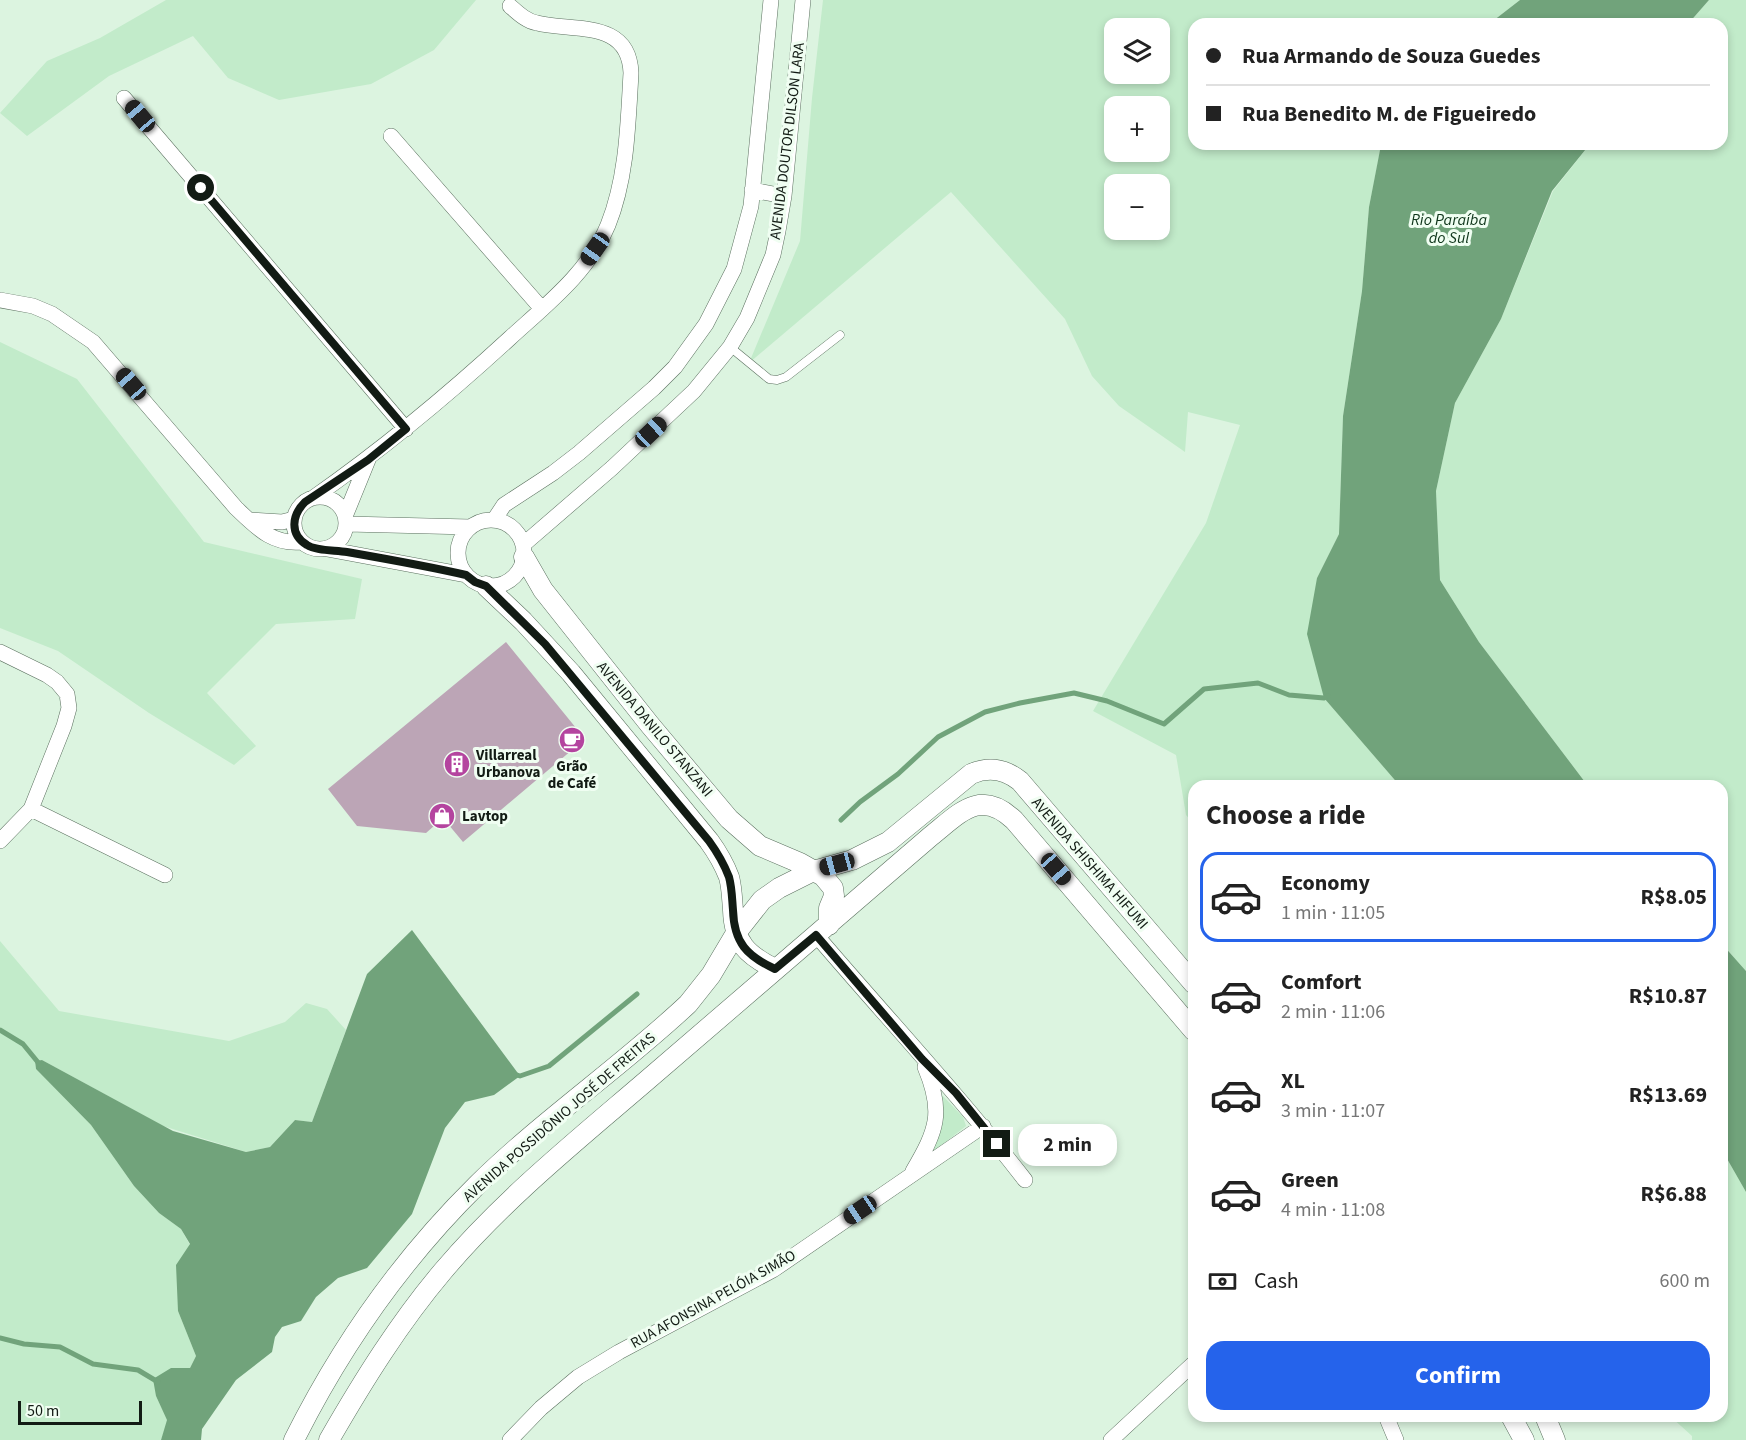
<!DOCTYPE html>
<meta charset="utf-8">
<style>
:root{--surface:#fff;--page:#f2f2f2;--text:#222;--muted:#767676;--line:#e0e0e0;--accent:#2563eb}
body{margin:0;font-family:"Source Sans 3",sans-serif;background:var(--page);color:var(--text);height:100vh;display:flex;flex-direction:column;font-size:22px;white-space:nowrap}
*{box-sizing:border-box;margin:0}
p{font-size:20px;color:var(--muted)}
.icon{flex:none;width:33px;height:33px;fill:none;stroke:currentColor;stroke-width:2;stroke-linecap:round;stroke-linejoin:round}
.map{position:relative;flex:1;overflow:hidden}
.side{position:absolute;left:1188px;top:780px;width:540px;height:642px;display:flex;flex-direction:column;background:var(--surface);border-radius:18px;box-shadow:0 3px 9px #0003}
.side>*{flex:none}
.banner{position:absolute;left:1188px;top:18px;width:540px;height:132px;border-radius:18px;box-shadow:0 3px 9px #0003;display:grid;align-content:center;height:132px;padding:0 18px;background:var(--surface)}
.controls{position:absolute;left:1104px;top:18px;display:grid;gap:12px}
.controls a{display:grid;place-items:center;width:66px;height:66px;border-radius:12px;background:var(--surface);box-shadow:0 3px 9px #0003;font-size:30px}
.scale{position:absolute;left:18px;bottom:15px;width:124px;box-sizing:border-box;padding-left:6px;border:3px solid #121b14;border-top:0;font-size:16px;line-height:21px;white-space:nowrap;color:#121b14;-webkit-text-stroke:4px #f0fef2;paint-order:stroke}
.end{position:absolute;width:27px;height:27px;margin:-14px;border:8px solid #121b14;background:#fff;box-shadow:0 0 0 3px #fff}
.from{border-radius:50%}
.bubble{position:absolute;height:42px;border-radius:18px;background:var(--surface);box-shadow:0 3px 9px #0003;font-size:20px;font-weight:700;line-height:42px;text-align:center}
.car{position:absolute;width:18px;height:36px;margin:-18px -9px;border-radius:8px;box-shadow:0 0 4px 2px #0007;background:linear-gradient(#222 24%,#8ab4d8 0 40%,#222 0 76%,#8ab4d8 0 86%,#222 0)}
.banner b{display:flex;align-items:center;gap:21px;height:57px;font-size:22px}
.banner b+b{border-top:2px solid var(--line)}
.banner i{width:15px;height:15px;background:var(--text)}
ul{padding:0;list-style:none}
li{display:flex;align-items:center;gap:18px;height:90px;margin:0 12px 9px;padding:0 6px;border:3px solid transparent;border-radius:18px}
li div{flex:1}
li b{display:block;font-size:22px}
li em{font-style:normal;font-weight:700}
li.on{border-color:var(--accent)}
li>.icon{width:54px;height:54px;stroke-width:1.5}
h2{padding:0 18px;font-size:27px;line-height:72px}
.pay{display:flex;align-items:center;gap:15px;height:66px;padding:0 18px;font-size:22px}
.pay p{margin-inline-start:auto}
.primary-button{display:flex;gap:12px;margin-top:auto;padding:12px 18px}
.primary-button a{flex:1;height:69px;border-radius:18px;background:var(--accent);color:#fff;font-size:24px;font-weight:700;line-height:69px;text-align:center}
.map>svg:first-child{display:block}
.green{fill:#c2ebca;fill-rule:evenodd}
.water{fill:#71a37b}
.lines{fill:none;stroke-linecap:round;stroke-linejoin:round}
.stream{stroke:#71a37b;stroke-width:5}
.building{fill:#bca5b6}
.service-casing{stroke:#5b705f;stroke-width:9}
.minor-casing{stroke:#5b705f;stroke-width:16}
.tertiary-casing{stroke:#5b705f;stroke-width:21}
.service{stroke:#fff;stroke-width:8}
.minor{stroke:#fff;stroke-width:15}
.tertiary{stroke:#fff;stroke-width:20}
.route{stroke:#121b14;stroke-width:8}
.labels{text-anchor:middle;stroke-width:6;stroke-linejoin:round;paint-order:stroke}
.street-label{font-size:15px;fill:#121b14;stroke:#f0fef2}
.poi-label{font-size:15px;font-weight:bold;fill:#121b14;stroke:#f0fef2;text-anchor:start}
.water-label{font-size:16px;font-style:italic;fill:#0e351a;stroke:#f0fef2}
</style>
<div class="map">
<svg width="1746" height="1440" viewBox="0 0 1746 1440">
<rect width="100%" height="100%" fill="#dcf4e0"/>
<path class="green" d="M166 0H476L434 50 371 84 279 100 228 78 193 36 109 76 27 136 0 113 47 61 100 38Z
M823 0H1520L1489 24H1194V144H1383L1380 151 1369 207 1362 291 1343 416 1339 534 1317 578 1324 698 1400 786H1194V824L1186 815 1176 755 1093 711 1206 523 1240 425 1188 412 1185 452 1119 406 1092 376 1065 319 951 192 749 363 800 241 812 98ZM1114 28H1160V74H1114ZM1114 106H1160V152H1114ZM1114 184H1160V230H1114Z
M1709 0H1746V971L1722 944V786H1588L1479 642 1440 580 1436 491 1455 403 1501 319 1553 191 1590 144H1722V24H1688Z
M0 342 77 379 204 542 362 579 355 619 276 624 207 693 256 746 234 765 149 713 58 651 0 628Z
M0 941 59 1011 229 1041 285 1022 306 1003 327 1009 346 1030 312 1122 295 1120 270 1147 246 1152 163 1126 42 1060 35 1061 36 1069 91 1125 134 1186 159 1213 181 1229 190 1245 178 1295V1311L196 1356 190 1368H171L156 1396 168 1420 161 1440H0Z
M941 1094 963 1117 966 1126 934 1151 931 1150Z
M1722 1150 1746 1192V1440H1692V1436L1670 1416H1722Z"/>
<path class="water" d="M1520 0H1709L1688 24H1489Z
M1383 144H1590L1552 191 1501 319 1455 403 1436 491 1440 580 1479 642 1588 786H1400L1324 698 1307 634 1317 578 1339 534 1343 416 1362 291 1369 207 1380 150Z
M412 930 520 1076 494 1095 465 1102 445 1128 412 1214 367 1268 338 1278 316 1297 301 1321 282 1327 275 1337 272 1352 236 1380 202 1429 201 1440H161L167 1420 156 1396 153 1379 171 1368H190L196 1356 178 1311 176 1265 190 1244 181 1229 159 1213 134 1186 91 1125 36 1069 35 1061 42 1060 173 1131 246 1152 270 1147 295 1120 312 1122 367 974Z
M1722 944 1746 971V1192L1722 1150Z"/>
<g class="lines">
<path class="stream" d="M841 820 860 802 898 774 938 737 985 712 1020 703 1074 693 1107 701 1164 724 1204 689 1258 683 1289 695 1324 698 1328 696
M0 1030 23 1044 41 1066
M514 1074 520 1076 549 1066 637 994
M0 1338 24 1344 60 1347 93 1364 138 1370 158 1382"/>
</g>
<path class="building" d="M506 642 585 739 463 842 443 818 426 833 357 826 328 789Z"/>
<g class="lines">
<defs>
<path id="service" d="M730 347 769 379 777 380 786 377 840 335"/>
<path id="minor" d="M124 98 406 429
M391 136 542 309
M752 190 784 196
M0 300 33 306 52 314 93 342 236 508C256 527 272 545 302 542
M294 523a26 26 0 1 1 52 0a26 26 0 1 1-52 0Z
M313 498C383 449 447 396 510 338 546 305 589 272 608 225 627 178 628 124 631 73 629 19 574 32 537 23 526 21 518 13 510 6
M346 514 368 460
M458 553a33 33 0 1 1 66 0a33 33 0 1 1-66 0Z
M249 520 282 522 294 519
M494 520 504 505 553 473 579 453 654 388 675 367 706 324 734 269 751 206 771 0
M347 524 470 527
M524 544 612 468 694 391 730 347 747 318 773 255 778 231 784 196 803 0
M327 549 466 575
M0 652 47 675 57 682 67 694 69 708 64 726 31 809 0 841
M31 809 165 875
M816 935C886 1017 959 1095 1025 1180
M913 1171C937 1130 944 1112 925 1067
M1386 1416 1396 1440
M510 1440 541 1408 578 1377 619 1352 773 1270 983 1126
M1111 1440 1194 1363"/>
<path id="tertiary" d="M524 557 543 590 650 725 729 819 760 846 800 863 823 876 833 888 834 896 829 908V925
M486 586 523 621 571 673 709 841C717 852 724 864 729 877 732 888 732 899 733 910 734 943 747 955 775 969
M1511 1416 1524 1440
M1545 1416 1555 1440
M294 1440C341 1346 402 1259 477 1185 543 1120 621 1067 688 1004L711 975 736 933 762 900 779 888 813 871 852 860 888 842 971 774C989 766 1005 769 1020 781L1194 984
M329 1440C363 1381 399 1323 443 1271 503 1200 575 1142 645 1082 740 1000 836 918 931 836 960 813 980 788 1014 820L1194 1031"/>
</defs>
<use href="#service" class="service-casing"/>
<use href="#minor" class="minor-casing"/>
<use href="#tertiary" class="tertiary-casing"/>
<use href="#service" class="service"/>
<use href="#minor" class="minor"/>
<use href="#tertiary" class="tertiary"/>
</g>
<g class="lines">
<path class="route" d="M201 188 406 429 368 460 305 502C292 515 289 534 307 545 316 551 335 550 347 552 387 559 427 566 466 575L475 582 486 586 545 644 709 841C717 852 724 864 729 877 732 888 732 899 733 910 734 943 747 956 775 969L816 935 922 1059 956 1093 997 1144"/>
</g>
<defs>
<symbol id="cafe-disc" viewBox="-11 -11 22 22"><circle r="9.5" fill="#b4449f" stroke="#f0fef2"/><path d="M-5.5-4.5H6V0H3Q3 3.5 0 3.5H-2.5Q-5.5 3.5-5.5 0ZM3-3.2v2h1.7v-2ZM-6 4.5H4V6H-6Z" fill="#fff"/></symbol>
<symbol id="building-disc" viewBox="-11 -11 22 22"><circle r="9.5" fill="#b4449f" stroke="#f0fef2"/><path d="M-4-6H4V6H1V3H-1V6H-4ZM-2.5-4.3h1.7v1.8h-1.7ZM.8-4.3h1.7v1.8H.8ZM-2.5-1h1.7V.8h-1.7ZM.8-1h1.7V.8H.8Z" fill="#fff"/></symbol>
<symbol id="shop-disc" viewBox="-11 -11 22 22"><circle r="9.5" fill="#b4449f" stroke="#f0fef2"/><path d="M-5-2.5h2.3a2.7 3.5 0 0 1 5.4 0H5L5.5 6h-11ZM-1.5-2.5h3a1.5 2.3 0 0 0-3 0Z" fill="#fff"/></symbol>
</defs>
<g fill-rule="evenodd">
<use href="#cafe-disc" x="557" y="725" width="30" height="30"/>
<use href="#building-disc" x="442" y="749" width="30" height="30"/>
<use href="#shop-disc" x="427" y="801" width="30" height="30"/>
</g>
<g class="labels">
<g class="street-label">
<text transform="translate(787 141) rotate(-83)" y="5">AVENIDA DOUTOR DILSON LARA</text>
<text transform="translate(655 729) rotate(50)" y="5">AVENIDA DANILO STANZANI</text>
<text transform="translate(1090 863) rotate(49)" y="5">AVENIDA SHISHIMA HIFUMI</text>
<text transform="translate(559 1117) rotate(-41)" y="5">AVENIDA POSSIDÔNIO JOSÉ DE FREITAS</text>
<text transform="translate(713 1299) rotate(-29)" y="5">RUA AFONSINA PELÓIA SIMÃO</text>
</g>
<g class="poi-label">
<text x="476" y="760">Villarreal<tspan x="476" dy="17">Urbanova</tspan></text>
<text x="572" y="771" text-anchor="middle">Grão<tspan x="572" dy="17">de Café</tspan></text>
<text x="462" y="821">Lavtop</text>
</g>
<g class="water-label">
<text x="1449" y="225">Rio Paraíba<tspan x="1449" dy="18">do Sul</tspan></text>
</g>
</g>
</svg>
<div class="controls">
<a><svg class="icon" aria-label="layers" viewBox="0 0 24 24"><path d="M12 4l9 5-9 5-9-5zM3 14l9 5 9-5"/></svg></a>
<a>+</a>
<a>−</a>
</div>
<div class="scale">50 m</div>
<i class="end from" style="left:201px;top:188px"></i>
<i class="end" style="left:997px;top:1144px"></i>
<div class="bubble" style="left:1018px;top:1124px;width:99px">2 min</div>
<i class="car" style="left:140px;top:116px;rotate:320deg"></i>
<i class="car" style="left:595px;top:249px;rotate:215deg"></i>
<i class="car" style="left:131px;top:384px;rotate:319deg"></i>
<i class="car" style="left:651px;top:432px;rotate:47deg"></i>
<i class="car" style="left:837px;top:864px;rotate:255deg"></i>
<i class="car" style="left:1056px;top:869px;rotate:139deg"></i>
<i class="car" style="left:860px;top:1210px;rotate:236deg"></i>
<div class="banner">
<b><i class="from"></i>Rua Armando de Souza Guedes</b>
<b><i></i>Rua Benedito M. de Figueiredo</b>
</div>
<section class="side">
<h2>Choose a ride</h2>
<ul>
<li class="on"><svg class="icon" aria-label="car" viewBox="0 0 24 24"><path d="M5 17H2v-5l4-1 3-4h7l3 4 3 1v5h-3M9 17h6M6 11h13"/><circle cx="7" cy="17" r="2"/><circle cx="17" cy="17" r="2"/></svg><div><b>Economy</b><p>1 min · 11:05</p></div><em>R$8.05</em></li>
<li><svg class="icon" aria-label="car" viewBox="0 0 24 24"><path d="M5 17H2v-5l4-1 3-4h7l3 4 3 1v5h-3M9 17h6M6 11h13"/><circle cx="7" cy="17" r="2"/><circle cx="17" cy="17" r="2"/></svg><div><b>Comfort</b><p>2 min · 11:06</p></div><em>R$10.87</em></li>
<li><svg class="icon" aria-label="car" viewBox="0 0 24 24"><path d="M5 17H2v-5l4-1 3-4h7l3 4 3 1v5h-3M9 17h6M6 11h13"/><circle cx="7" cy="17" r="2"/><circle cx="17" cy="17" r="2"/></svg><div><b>XL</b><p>3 min · 11:07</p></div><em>R$13.69</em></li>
<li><svg class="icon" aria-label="car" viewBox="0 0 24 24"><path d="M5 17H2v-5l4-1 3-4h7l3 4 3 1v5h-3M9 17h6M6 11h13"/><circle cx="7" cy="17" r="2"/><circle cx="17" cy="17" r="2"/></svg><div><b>Green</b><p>4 min · 11:08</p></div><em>R$6.88</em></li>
</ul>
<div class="pay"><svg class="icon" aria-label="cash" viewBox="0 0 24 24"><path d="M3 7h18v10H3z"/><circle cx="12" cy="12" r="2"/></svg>Cash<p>600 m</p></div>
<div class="primary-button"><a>Confirm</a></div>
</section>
</div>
